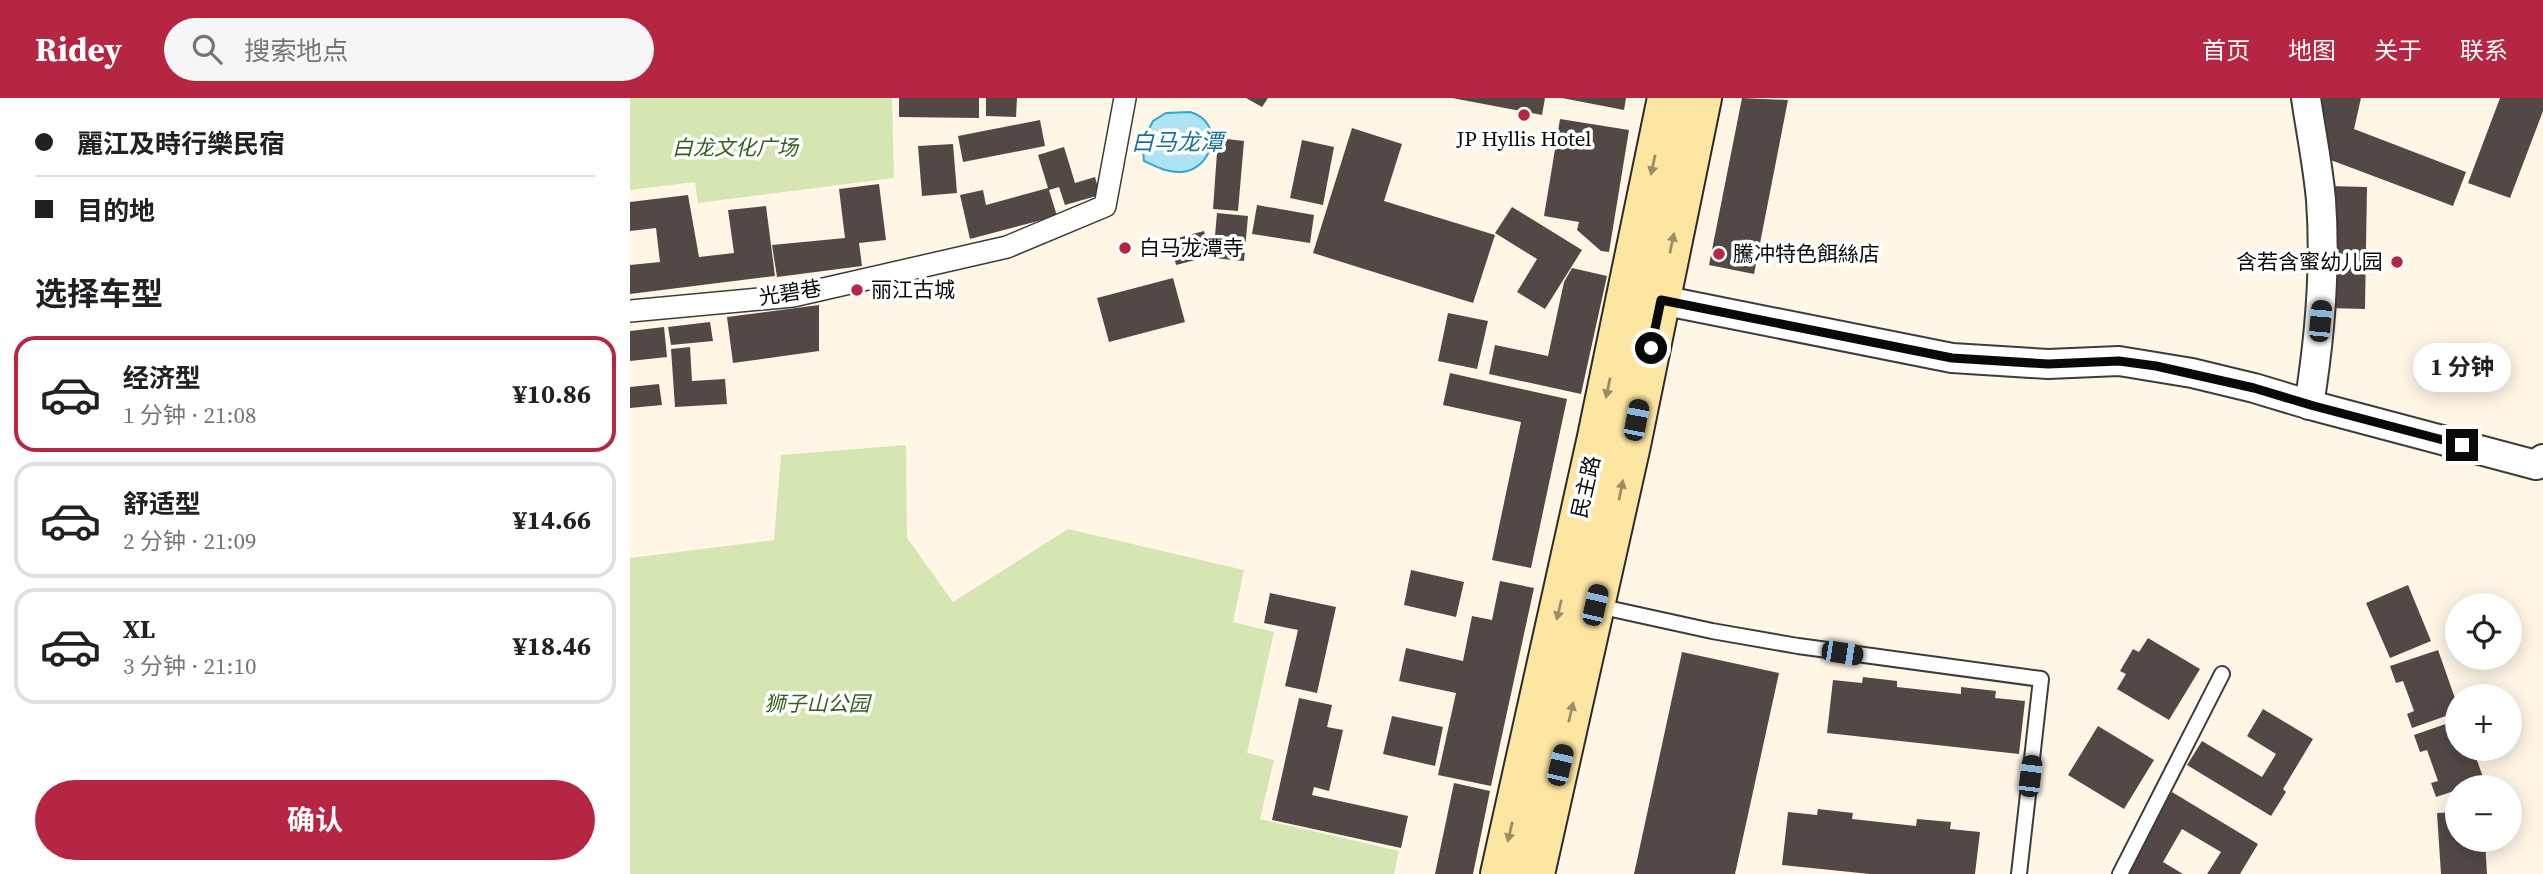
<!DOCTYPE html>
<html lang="zh">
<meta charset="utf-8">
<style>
:root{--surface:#fff;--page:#f6f6f6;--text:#202124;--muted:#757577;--line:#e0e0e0;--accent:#b52643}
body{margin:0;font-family:"Source Serif 4","Noto Sans SC",serif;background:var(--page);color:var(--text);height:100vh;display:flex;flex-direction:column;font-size:26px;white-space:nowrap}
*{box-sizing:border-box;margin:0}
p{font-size:23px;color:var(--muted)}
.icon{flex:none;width:38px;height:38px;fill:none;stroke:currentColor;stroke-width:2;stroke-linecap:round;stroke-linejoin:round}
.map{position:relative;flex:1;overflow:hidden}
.side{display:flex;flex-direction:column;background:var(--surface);width:630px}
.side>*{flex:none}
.guide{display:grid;align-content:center;height:154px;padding:0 35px;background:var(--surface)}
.tools{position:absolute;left:1815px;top:495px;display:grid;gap:14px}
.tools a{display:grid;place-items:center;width:77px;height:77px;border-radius:50%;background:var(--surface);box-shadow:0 4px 18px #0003;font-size:35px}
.end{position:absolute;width:32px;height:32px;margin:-16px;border:9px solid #090909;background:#fff;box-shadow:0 0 0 4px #fff}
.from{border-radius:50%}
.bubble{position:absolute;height:49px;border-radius:24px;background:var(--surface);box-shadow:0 4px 18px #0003;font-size:23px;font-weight:700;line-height:49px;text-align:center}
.car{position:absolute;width:21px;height:42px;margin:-21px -10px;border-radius:9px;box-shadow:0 0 5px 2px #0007;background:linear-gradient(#222 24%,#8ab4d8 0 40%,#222 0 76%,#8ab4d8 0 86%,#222 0)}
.guide b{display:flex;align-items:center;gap:24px;height:66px;font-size:26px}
.guide b+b{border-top:2px solid var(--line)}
.guide i{width:18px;height:18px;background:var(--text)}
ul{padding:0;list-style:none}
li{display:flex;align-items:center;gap:21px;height:116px;margin:0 14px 10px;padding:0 21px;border:4px solid var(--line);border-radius:21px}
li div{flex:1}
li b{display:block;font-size:26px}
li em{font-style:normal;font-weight:700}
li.current{border-color:var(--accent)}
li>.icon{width:63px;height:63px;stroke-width:1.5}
h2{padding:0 35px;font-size:32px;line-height:84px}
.action{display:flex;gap:14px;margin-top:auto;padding:14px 35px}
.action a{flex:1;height:80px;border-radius:42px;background:var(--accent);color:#fff;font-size:28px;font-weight:700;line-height:80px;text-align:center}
header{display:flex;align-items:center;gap:42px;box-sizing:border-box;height:98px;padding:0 35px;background:var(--accent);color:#fff}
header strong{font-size:33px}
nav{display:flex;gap:38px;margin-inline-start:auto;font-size:24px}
.search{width:490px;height:63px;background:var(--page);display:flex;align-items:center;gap:18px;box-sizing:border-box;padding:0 24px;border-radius:38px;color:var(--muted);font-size:26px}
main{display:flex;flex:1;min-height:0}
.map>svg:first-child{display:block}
.green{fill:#d5e6b2}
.water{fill:#ade4f4;stroke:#36a5c9;stroke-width:2}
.building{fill:#524946}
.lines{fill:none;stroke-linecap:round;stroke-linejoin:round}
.service-casing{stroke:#3c3c3c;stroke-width:18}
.pedestrian-casing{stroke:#3c3c3c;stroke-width:24}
.minor-casing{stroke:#3c3c3c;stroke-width:32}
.secondary-casing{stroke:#2b2b2b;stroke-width:42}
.service{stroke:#fff;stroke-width:14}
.pedestrian{stroke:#fff;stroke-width:21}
.minor{stroke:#fff;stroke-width:28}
.secondary{stroke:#fde5a2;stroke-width:38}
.oneway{fill:#9b8d65}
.route{stroke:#090909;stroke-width:9}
.poi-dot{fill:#b52643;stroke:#fff;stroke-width:2.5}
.labels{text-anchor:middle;stroke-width:7;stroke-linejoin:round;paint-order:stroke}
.poi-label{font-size:21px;fill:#090909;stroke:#fff;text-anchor:start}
.park-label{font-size:21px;font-style:italic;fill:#345e1d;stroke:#fff}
.street-label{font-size:21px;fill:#090909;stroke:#fff}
.water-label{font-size:23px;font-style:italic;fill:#177396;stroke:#fff}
</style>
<header>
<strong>Ridey</strong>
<div class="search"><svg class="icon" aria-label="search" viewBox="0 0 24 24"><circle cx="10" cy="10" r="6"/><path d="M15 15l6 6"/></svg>搜索地点</div>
<nav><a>首页</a><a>地图</a><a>关于</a><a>联系</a></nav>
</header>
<main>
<section class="side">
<div class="guide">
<b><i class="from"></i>麗江及時行樂民宿</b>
<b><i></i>目的地</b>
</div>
<h2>选择车型</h2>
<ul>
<li class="current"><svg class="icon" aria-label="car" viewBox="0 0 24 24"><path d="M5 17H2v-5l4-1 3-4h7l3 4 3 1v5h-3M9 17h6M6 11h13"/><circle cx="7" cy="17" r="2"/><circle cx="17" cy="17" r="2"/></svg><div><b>经济型</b><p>1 分钟 · 21:08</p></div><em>¥10.86</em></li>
<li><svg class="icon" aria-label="car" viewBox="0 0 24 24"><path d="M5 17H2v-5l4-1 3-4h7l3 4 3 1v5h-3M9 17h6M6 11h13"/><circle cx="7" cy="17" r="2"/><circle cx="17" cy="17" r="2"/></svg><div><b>舒适型</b><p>2 分钟 · 21:09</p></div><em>¥14.66</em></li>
<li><svg class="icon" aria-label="car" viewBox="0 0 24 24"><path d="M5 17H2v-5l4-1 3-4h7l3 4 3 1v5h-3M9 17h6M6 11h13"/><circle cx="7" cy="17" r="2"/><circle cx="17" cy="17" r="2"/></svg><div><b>XL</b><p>3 分钟 · 21:10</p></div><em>¥18.46</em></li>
</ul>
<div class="action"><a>确认</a></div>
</section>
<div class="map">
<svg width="1913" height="776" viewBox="0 0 1913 776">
<rect width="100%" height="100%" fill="#fff6e6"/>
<path class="green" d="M0 0H262L264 80 68 105 65 84 0 92Z
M276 347 277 440 323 504 438 431 614 472 603 524 644 534 617 655 644 662 630 721 769 753 764 776H0V460L144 442 151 357Z"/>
<path class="water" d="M560 14C596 24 583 72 551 74 537 75 526 68 514 63L512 44 523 23 536 15Z"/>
<path class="building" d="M269 0H349V20L269 19Z
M356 0H387L386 19 356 18Z
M616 0H638L632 9Z
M822 0H915L912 17Z
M932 0H996L994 12Z
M1112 0 1158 2 1124 176 1079 167Z
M1691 0H1731L1724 31 1836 74 1823 108 1698 61Z
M1870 0H1913V13L1880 100 1838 85Z
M930 21 999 32 979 154 971 153 947 132 949 124 914 118Z
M410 22 415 48 333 64 328 38Z
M722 30 772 46 754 103 865 137 843 205 683 155Z
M588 40 614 43 608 113 583 111Z
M672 42 704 49 693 107 660 100Z
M323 46 327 95 292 98 288 48Z
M434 49 445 85 465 79 470 97 435 107 429 89 419 92 427 118 340 141 330 97 353 92 356 107 418 90 408 57Z
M249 86 256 142 229 145 232 168 147 179 142 147 215 140 209 91Z
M1699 88 1737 89 1735 211 1697 210Z
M58 97 69 159 104 155 98 112 136 108 145 178 0 196V167L30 164 26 130 0 133V104Z
M627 107 684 117 680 145 622 136Z
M882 109 952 152 915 211 887 194 907 161 865 135Z
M587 115 618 118 614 163 583 160Z
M574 133 581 158 546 167 540 142Z
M942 170 977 178 951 296 859 276 865 247 918 258 934 184Z
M543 180 555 224 479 244 467 200Z
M189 207V253L103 265 97 219Z
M818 215 858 223 847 271 808 263Z
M80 224 83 243 41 247 38 229Z
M34 229 37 259 0 263V233Z
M60 249 62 283 95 281 97 306 45 309 41 251Z
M820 275 937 301 901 470 862 462 891 324 813 307Z
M29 286 32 307 0 310V289Z
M781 472 834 484 826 519 774 507Z
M870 483 904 490 861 688 808 677 826 595 769 583 776 550 833 563 842 518 862 522Z
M1778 487 1801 543 1760 560 1736 505Z
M640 495 706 509 687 595 655 588 668 532 634 525Z
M1518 540 1570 571 1539 622 1487 591 1496 576 1490 573 1503 551 1509 554Z
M1808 552 1827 606V614L1782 630 1777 616 1784 613 1773 583 1766 585 1760 568Z
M1052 554 1149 575 1105 776H1004Z
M1233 579 1267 583V589L1331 596V589L1366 593 1365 600 1395 603 1389 656 1197 635 1203 582 1232 585Z
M669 600 702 607 697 629 713 632 699 693 684 689 682 697 778 718 771 750 642 722Z
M1633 611 1683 641 1653 691 1656 694 1641 718 1557 667 1572 643 1632 679 1646 656 1617 638Z
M762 618 813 629 805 668 753 656Z
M1827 622V651H1843L1854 682 1827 690V692L1806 699 1801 685 1808 683 1797 652 1790 654 1784 637Z
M1468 628 1524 662 1494 711 1438 677Z
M824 685 860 693 843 776H805Z
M1542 694 1628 746 1610 776H1577L1591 754 1552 731 1533 764 1553 776H1500L1494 773Z
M1188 711 1223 715 1222 721 1286 728 1287 721 1321 724 1320 731 1350 734 1345 776H1240L1152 767 1158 714 1187 717Z
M1827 714V742H1855L1857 776H1811L1807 715Z"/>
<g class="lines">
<defs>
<path id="service" d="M968 508 1082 533 1168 548 1411 581 1389 776
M1490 776 1592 576"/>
<path id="pedestrian" d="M0 213 163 198 377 149 475 108 495 0"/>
<path id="minor" d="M1676 0C1681 34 1688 68 1691 102 1696 171 1690 239 1679 307
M1031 202 1322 260 1418 266 1489 263 1562 275 1624 290 1684 308 1906 367 1913 361"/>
<path id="secondary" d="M870 776 967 339 1037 0
M905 776 1001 347 1072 0"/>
</defs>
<use href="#service" class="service-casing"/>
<use href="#pedestrian" class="pedestrian-casing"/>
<use href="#minor" class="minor-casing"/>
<use href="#secondary" class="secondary-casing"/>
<use href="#service" class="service"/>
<use href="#pedestrian" class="pedestrian"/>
<use href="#minor" class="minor"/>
<use href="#secondary" class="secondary"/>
</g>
<defs><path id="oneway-solid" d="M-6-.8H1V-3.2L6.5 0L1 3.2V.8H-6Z" transform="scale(1.75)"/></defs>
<g class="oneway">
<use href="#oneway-solid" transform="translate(1023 67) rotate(102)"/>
<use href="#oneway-solid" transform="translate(1042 145) rotate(-78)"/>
<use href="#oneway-solid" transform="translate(978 290) rotate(102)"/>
<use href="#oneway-solid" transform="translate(991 392) rotate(-78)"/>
<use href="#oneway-solid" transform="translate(929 512) rotate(103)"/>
<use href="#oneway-solid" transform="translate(941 614) rotate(-77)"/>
<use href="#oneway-solid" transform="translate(880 734) rotate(103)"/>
</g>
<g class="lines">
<path class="route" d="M1021 250 1031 202 1322 260 1418 266 1489 263 1526 268 1624 290 1684 308 1832 347"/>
</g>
<g class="poi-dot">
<circle cx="894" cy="17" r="7"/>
<circle cx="495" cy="150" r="7"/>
<circle cx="1089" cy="156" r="7"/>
<circle cx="1767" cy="164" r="7"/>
<circle cx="227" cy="192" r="7"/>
</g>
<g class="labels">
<g class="poi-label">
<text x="894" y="48" text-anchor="middle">JP Hyllis Hotel</text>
<text x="509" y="157">白马龙潭寺</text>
<text x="1103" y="163">騰冲特色餌絲店</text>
<text x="1753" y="171" text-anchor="end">含若含蜜幼儿园</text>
<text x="241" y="199">丽江古城</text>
</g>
<g class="park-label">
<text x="105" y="57">白龙文化广场</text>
<text x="187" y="613">狮子山公园</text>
</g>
<g class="street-label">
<text transform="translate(160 195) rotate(-9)" y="7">光碧巷</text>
<text transform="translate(956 389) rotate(-77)" y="7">民主路</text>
</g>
<g class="water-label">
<text x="547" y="52">白马龙潭</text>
</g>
</g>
</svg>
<div class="tools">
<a><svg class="icon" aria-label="locate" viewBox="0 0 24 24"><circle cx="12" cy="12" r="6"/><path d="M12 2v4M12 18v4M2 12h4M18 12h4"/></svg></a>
<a>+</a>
<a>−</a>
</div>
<i class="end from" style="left:1021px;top:250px"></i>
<i class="end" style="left:1832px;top:347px"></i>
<div class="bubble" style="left:1783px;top:245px;width:98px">1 分钟</div>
<i class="car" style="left:1690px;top:223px;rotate:5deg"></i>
<i class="car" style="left:1006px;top:322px;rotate:11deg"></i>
<i class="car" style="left:965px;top:507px;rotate:13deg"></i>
<i class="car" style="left:1212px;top:555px;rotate:99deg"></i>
<i class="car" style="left:930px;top:667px;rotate:13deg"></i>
<i class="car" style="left:1400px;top:678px;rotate:7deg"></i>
</div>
</main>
